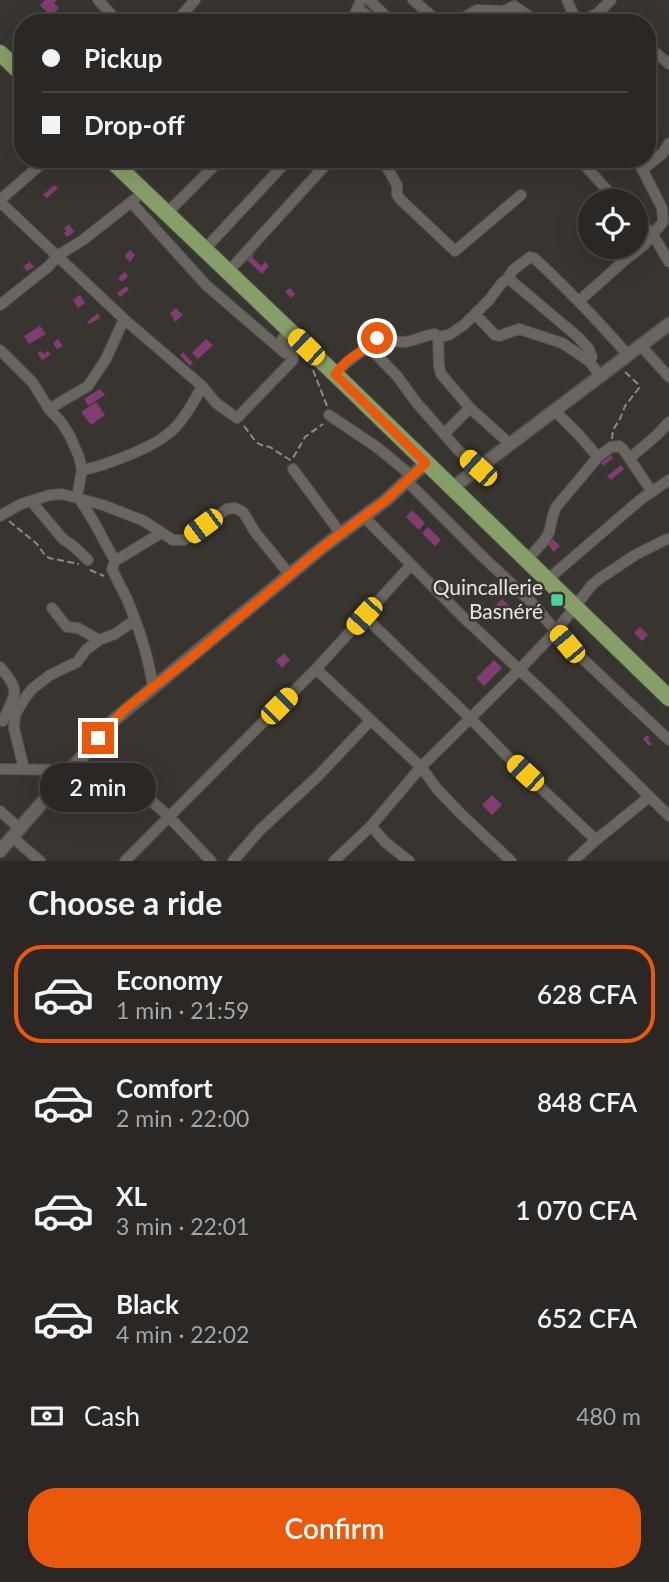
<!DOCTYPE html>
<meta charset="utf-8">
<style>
:root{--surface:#2a2724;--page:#322f2c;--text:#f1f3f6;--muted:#a5a5a6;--line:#464441;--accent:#ea580c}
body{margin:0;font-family:Lato,sans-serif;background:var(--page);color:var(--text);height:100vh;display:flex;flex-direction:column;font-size:26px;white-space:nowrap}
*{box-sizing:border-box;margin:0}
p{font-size:23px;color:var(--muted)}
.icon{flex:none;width:38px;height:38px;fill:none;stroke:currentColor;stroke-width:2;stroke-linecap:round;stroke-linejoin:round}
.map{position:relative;height:861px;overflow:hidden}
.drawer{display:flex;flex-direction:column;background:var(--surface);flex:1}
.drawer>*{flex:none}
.guide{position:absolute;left:14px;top:14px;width:642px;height:154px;border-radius:28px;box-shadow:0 7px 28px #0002,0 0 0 2px var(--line);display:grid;align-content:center;height:154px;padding:0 28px;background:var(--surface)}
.controls{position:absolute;left:578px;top:189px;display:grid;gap:14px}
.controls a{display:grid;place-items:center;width:70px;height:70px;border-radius:50%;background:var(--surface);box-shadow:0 7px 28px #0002,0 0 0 2px var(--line);font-size:35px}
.end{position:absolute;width:32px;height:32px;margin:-16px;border:9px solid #ea580c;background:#fff;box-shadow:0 0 0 4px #fff}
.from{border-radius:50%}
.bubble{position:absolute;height:49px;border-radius:24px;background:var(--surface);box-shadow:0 7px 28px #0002,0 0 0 2px var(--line);font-size:23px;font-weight:600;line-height:49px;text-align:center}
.car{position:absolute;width:21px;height:42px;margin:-21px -10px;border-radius:9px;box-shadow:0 0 5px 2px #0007;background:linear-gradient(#f5c518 24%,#345 0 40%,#f5c518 0 76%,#345 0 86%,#f5c518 0)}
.guide b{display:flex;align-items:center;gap:24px;height:66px;font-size:26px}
.guide b+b{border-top:2px solid var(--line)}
.guide i{width:18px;height:18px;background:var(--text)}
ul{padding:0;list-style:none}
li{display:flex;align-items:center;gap:21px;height:98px;margin:0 14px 10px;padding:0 14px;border:4px solid transparent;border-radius:28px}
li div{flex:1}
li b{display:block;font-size:26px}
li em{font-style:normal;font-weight:600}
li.active{border-color:var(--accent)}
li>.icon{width:63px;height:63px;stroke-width:1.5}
h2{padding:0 28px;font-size:32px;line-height:84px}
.pay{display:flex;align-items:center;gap:18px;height:77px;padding:0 28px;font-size:26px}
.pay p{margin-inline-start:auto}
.action{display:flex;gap:14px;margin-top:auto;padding:14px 28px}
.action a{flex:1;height:80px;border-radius:28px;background:var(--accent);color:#fff;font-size:28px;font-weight:600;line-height:80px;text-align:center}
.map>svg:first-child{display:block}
.building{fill:#823c71}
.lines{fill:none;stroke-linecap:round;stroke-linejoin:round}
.minor-casing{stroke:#53504c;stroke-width:12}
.tertiary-casing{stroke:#53504c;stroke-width:15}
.primary-casing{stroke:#53504c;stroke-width:18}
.path{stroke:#8d8a87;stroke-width:2;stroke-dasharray:7 3.5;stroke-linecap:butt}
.minor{stroke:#696560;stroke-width:10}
.tertiary{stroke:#696560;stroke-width:12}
.primary{stroke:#869f68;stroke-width:16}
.route{stroke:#ea580c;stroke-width:9}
.poi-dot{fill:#4fd399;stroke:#383430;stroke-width:2.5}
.labels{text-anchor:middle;stroke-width:5;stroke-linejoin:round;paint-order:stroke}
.poi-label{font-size:21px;fill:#e6e4e1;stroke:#383430;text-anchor:end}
</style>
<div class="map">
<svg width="669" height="861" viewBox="0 0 669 861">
<rect width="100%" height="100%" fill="#383430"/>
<path class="building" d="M45 0H57L54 3 59 8 51 16 40 5Z
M54 185 58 188 47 198 43 195Z
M69 224 74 232 67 237 64 233 67 231 64 228Z
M130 250 135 255 130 262 124 256Z
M251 250 254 253 252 257 261 266 265 262 269 266 262 274 246 259Z
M30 262 34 267 27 271 23 266Z
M125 272 128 276 122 282 118 278Z
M126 286 129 290 120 297 117 293Z
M290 288 295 294 291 298 285 291Z
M80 295 85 303 78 308 73 300Z
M176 308 183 315 175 322 170 313Z
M98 313 100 318 89 324 87 322Z
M40 326 46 334 29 344 24 336Z
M58 339 63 346 57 349 53 343Z
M206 339 213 345 198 359 192 353Z
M41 351 44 354 48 351 51 355 42 360 37 353Z
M183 352 193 363 190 366 180 355Z
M100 389 105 395 88 406 84 399Z
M96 402 105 415 91 425 81 412Z
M611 455 613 458 603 466 601 463Z
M621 465 624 469 611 480 607 476Z
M412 510 425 523 419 530 406 517Z
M428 527 441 540 435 546 422 533Z
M553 539 560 546 554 552 548 545Z
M502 599 512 609 503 619 492 609Z
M640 627 648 635 642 641 634 633Z
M284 653 290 660 282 668 276 661Z
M494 660 502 668 484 686 476 678Z
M647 735 650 738 648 740 652 744 649 746 643 739Z
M492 795 502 805 492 815 482 805Z"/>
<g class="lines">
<defs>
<path id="minor" d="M98 0 119 23
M369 0 393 23
M413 0 440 23
M567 0 577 23
M358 8 376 23
M175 23 195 0
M351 23 361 0
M454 23 477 10 504 11 514 6 539 23
M579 23 598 13 611 0
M648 57 656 53 669 64
M85 159H90
M382 159 397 185V195L401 200 455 251 521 195
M579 159 617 201
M642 170 663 153 669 143
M0 200 47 159
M0 202 124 319 202 386 216 403 237 418 293 360V354L281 342 283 338 290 331
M131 202 206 285 285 353
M166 214 221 159
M635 217 653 235 669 262
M204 250 289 159
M228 272 331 159
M508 278 578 337 589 349 592 357 589 361
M579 301 625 260 643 246 663 222 662 208 637 159
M0 305 49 266 57 256 83 240 135 199
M475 314 495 335 499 336 519 329 562 343 589 361 601 377
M438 337 439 366 441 374 470 408 510 444
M641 346 669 377
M369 347 397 376 416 402 444 434
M0 350 33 383 49 409 61 422 70 436 79 457 82 470 77 497
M335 374C348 359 365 350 380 337 387 338 394 342 402 342 414 342 424 335 435 334L438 337 449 335 465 324 489 300 501 284 508 278 513 270 530 257 534 258C568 289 598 321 628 355
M470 408 444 434 459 451 478 468
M49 409 88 386 106 359 124 319
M555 411 578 434 598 457
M329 415 378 448 412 476
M630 458 657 435 669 422
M293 469 341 534
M82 470C97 468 110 462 124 457 168 440 181 428 202 386
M407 481 483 557 532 603 567 644 669 740
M79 498 94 522 115 561
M31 501 63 539 72 545 88 560
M0 516 21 504 50 495 62 494 103 505 144 521 173 540H184L227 509 235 508 243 512 255 532 290 575
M364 517 462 616 557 705 669 816
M526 561 544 541 549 533 553 515 556 507 598 457 611 447 619 446 623 449 652 492
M411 565 316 669 421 767 438 790 460 813 511 861
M547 580 640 500 669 480
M52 608 67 627 78 628 99 640
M364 616 470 718 507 756 596 840
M0 667C22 692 15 693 3 721
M153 688C149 657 139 628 127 599 122 589 117 580 112 569L115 561 161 533
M0 769 70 770 133 784 169 817 211 861
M24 769 14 728 15 715 25 698 32 689 50 675 77 662 86 650 99 640 115 634 135 620
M0 811 19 828
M12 837 40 861
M125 861 316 669
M233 861 260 830 318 776 370 721
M334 861 371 826
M409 861 385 842 371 826 421 767 519 670 556 631 591 586 599 579 635 555 667 539
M573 861 596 840 649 797"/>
<path id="tertiary" d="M452 488 669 324
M0 851 114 720 323 547 386 500 426 463"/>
<path id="primary" d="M0 53 23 75
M110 159 335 374 669 698"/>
</defs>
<use href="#minor" class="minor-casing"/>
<use href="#tertiary" class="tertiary-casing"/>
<use href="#primary" class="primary-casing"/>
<path class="path" d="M313 370 327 406
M244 426 256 442 261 445 270 447 290 460 293 458 305 437 323 424
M612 439 613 430 620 419 625 406 639 388 638 384 624 371
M9 521 37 544 44 554 49 558 79 564
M90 570 104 576"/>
<use href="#minor" class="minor"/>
<use href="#tertiary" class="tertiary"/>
<use href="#primary" class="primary"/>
</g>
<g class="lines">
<path class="route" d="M98 738 125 709 188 660 323 547 386 500 426 463 335 374 348 360 371 345 377 338"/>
</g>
<rect class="poi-dot" x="550" y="593" width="14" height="14" rx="3.5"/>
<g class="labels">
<g class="poi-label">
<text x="543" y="595">Quincallerie<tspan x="543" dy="24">Basnéré</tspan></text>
</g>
</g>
</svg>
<div class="controls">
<a><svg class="icon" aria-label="locate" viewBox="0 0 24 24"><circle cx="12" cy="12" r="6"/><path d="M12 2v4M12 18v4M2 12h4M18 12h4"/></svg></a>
</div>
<i class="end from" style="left:377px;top:338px"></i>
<i class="end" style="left:98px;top:738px"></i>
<div class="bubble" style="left:40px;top:763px;width:116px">2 min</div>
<i class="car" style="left:306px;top:347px;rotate:314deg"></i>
<i class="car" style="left:478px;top:468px;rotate:312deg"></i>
<i class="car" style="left:203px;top:526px;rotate:233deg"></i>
<i class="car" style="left:364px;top:616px;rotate:222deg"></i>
<i class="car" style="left:567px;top:644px;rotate:320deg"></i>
<i class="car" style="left:279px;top:706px;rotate:45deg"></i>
<i class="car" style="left:525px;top:773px;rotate:313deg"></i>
<div class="guide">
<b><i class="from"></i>Pickup</b>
<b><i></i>Drop-off</b>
</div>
</div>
<section class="drawer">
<h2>Choose a ride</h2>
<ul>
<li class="active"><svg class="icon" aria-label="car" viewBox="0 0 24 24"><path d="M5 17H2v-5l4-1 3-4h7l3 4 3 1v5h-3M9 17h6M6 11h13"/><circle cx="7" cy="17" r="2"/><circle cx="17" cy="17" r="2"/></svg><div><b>Economy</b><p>1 min · 21:59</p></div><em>628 CFA</em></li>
<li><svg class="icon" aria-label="car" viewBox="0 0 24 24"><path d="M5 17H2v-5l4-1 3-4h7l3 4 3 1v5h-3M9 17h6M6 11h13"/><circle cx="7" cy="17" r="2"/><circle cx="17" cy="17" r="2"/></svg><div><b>Comfort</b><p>2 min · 22:00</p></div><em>848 CFA</em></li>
<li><svg class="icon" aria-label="car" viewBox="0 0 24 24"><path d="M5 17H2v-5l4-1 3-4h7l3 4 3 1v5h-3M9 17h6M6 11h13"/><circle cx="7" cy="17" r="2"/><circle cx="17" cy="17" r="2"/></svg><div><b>XL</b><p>3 min · 22:01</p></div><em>1 070 CFA</em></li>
<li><svg class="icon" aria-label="car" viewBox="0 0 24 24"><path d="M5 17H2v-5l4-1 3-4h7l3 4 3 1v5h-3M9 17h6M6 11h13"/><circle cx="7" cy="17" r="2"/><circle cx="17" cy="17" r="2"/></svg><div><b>Black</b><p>4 min · 22:02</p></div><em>652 CFA</em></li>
</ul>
<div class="pay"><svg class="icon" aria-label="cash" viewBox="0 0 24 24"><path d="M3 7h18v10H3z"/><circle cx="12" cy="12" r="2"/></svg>Cash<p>480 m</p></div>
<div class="action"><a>Confirm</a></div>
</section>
